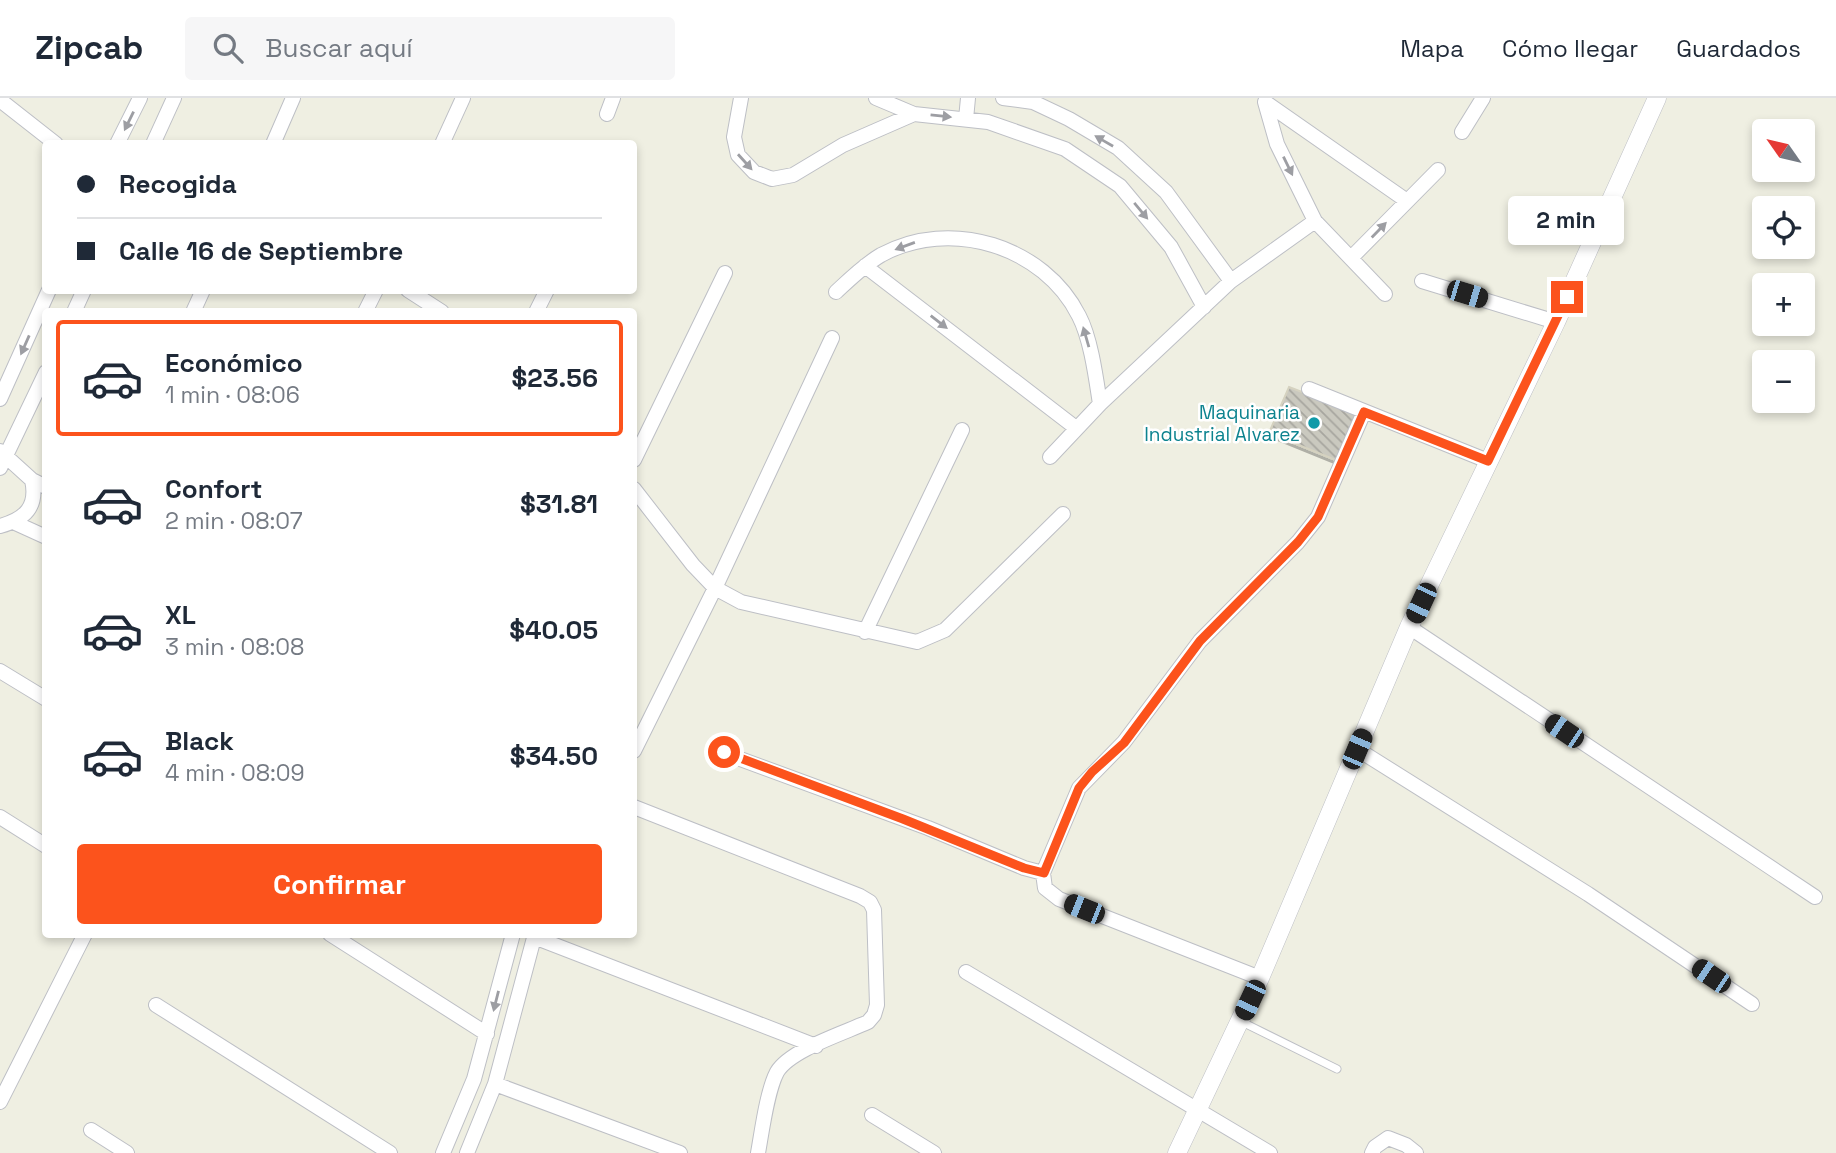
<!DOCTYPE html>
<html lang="es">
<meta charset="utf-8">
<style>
:root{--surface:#fff;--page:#f6f6f7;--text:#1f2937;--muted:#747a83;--line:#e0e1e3;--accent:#fc531c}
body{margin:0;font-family:"Space Grotesk",sans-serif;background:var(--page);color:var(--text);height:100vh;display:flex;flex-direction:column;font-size:26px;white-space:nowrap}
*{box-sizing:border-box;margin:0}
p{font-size:23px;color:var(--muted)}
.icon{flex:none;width:38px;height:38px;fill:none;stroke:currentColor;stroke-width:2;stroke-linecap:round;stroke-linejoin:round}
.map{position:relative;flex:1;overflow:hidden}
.panel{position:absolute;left:42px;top:210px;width:595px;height:630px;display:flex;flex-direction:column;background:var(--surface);border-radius:7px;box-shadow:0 4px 10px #0003}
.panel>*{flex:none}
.hud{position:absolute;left:42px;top:42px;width:595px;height:154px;border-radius:7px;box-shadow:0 4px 10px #0003;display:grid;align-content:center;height:154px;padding:0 35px;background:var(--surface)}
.needle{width:46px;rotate:304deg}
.controls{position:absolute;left:1752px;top:21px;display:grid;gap:14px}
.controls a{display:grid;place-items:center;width:63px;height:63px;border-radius:7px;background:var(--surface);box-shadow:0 4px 10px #0003;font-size:35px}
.end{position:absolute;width:32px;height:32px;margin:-16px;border:9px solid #fc531c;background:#fff;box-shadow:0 0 0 4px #fff}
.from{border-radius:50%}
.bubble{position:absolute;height:49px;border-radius:7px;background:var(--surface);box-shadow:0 4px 10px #0003;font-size:23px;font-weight:700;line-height:49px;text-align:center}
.car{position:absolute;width:21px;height:42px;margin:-21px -10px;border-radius:9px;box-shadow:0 0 5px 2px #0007;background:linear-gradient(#222 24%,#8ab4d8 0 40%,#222 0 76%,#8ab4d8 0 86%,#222 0)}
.hud b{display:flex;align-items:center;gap:24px;height:66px;font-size:26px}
.hud b+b{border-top:2px solid var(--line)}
.hud i{width:18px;height:18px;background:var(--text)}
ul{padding:12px 0 0;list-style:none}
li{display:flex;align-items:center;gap:21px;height:116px;margin:0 14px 10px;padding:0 21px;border:4px solid transparent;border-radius:7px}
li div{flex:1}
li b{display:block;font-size:26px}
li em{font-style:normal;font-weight:700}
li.current{border-color:var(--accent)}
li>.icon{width:63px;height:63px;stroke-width:1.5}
.cta{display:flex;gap:14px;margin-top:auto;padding:14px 35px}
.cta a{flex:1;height:80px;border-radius:7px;background:var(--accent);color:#fff;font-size:28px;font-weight:700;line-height:80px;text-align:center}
header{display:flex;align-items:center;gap:42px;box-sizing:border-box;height:98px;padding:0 35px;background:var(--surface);border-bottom:2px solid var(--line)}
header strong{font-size:33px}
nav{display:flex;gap:38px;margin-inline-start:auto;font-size:24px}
.search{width:490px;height:63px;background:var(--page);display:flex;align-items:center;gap:18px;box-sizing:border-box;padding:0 24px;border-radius:7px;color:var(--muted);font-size:26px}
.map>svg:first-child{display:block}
.building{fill:url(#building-back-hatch);stroke:#d5d2c0;stroke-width:2;filter:url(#shadow)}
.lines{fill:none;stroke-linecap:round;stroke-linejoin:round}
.service-casing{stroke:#bdbfc5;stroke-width:9}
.minor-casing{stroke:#bdbfc5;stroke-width:16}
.tertiary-casing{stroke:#bdbfc5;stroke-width:19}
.service{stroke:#fff;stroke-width:7}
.minor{stroke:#fff;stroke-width:14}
.tertiary{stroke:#fff;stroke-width:18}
.oneway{fill:#9d9ea3}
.route{stroke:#fc531c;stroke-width:9}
.culture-dot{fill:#0f9aa8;stroke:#fff;stroke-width:2.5}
.labels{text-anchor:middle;stroke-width:5;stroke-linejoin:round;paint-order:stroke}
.culture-label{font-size:19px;fill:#0d838f;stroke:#fff;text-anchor:end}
</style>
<header>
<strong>Zipcab</strong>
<div class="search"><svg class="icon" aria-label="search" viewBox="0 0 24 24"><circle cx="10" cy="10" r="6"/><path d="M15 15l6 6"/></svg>Buscar aquí</div>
<nav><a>Mapa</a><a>Cómo llegar</a><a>Guardados</a></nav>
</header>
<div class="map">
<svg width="1836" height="1055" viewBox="0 0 1836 1055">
<defs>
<pattern id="building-back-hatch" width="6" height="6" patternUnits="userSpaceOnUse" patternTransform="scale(1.75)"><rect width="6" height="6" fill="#cac9bf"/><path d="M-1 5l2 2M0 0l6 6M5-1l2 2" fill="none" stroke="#a7a69f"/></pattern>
<filter id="shadow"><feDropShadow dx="6" dy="6" stdDeviation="0" flood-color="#0004"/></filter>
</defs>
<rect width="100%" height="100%" fill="#efefe2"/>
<path class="building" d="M1289 289 1359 316 1338 363 1269 335Z"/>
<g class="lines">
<defs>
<path id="service" d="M1240 923 1337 971"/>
<path id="minor" d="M741 0 734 39 738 57 754 74 772 81 793 77 843 47 914 16
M876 0 914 16 988 24 1065 51 1120 88 1171 149 1204 209
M1003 0 1033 4 1069 21 1118 50 1166 94 1231 183
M0 2 56 46
M1265 4 1277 46 1315 123 1385 196
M1265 4 1407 103
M607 16 613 0
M966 21 968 0
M1462 34 1483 0
M117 46 140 0
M153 46 174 0
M273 46 293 0
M442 46 463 0
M1351 160 1438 72
M865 168 1076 330
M1422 183 1556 224
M408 192 442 214
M836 194C850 181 864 167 881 157 950 119 1044 148 1079 218 1091 241 1096 280 1100 306
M74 214 84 192
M193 214 203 192
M365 214 376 192
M536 214 547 192
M1309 291 1488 363
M0 301 49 192
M0 353 32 382 46 389
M1050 359 1100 306 1231 183 1315 123
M634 362 725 175
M0 370 46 274
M634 391 693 467 715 490 741 504 917 544 945 532 1063 416
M13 424 46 439
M0 428C25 421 38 409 32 382
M1409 529 1815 799
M865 534 962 332
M0 573 46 601
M1357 651 1588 796 1752 906
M634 653 715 490 832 240
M724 655 928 730 1024 770 1043 775
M634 709 860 798 870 804 874 812 877 907 874 917 868 924C844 935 790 952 777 974 767 993 762 1033 758 1055
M0 719 46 748
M330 836 487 936
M534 839 816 948
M966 874 1270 1055
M1260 880 1059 801 1045 790 1043 775 1079 690 1124 644 1200 543 1298 444 1318 419 1364 314
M156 907 390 1055
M495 986 680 1055
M0 1004 85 836
M872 1017 934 1055
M91 1032 127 1055
M443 1055 474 981 513 836
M467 1055 495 986 535 836
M1372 1055 1375 1049 1388 1040 1406 1047 1416 1055"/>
<path id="tertiary" d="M1177 1055 1260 880 1409 529 1556 224 1657 0"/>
</defs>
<use href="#service" class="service-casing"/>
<use href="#minor" class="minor-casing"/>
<use href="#tertiary" class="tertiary-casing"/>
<use href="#service" class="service"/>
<use href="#minor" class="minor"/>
<use href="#tertiary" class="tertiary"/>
</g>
<defs><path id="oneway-solid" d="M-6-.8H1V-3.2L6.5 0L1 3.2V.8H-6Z" transform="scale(1.75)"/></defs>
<g class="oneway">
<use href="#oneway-solid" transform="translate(941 18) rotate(6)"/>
<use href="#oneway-solid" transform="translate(129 23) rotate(116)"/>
<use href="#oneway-solid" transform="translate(1104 43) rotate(-150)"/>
<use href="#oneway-solid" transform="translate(745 64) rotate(48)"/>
<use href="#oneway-solid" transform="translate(1288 68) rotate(64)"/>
<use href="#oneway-solid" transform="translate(1141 113) rotate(50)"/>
<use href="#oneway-solid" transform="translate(1379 132) rotate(-46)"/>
<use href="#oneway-solid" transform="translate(905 148) rotate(160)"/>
<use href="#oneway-solid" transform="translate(939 224) rotate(38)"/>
<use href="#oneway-solid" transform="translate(1086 239) rotate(-106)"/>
<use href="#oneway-solid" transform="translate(25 247) rotate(114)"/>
<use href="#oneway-solid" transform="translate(496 903) rotate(104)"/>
</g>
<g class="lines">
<path class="route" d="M724 654 903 721 1024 770 1044 775 1079 690 1092 674 1124 645 1200 543 1298 444 1318 419 1364 314 1488 363 1567 199"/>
</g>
<circle class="culture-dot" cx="1314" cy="325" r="7"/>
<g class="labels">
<g class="culture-label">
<text x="1300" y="321">Maquinaria<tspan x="1300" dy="22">Industrial Alvarez</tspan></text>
</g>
</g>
</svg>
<div class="controls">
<a><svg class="needle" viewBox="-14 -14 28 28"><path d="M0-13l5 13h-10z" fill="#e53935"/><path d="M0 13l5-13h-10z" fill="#747a83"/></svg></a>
<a><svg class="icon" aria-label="locate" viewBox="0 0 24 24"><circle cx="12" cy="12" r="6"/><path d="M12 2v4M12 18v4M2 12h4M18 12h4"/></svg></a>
<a>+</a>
<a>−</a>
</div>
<i class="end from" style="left:724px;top:654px"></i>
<i class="end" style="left:1567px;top:199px"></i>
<div class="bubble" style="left:1508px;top:98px;width:116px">2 min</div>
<i class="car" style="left:1467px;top:196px;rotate:107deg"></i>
<i class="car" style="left:1421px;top:505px;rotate:205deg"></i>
<i class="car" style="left:1564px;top:633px;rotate:304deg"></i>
<i class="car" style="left:1357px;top:651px;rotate:23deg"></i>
<i class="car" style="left:1084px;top:811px;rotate:292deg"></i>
<i class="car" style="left:1711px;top:878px;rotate:304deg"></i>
<i class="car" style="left:1250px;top:902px;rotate:205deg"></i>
<div class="hud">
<b><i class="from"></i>Recogida</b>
<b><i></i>Calle 16 de Septiembre</b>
</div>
<section class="panel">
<ul>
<li class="current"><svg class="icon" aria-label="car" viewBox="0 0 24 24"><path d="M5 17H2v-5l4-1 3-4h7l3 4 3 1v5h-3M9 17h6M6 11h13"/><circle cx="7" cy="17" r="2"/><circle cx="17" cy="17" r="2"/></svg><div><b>Económico</b><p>1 min · 08:06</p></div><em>$23.56</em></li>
<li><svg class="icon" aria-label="car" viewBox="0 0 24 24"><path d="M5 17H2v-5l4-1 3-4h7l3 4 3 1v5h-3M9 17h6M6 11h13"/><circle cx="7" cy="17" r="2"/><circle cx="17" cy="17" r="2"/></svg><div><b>Confort</b><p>2 min · 08:07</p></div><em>$31.81</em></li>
<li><svg class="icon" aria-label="car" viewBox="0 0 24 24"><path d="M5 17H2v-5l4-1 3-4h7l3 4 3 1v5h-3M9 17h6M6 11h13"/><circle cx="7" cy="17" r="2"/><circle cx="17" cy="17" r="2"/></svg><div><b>XL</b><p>3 min · 08:08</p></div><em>$40.05</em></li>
<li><svg class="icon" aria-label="car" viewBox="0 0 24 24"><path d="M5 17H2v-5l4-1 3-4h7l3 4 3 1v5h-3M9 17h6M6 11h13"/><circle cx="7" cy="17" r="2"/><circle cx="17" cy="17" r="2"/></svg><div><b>Black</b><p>4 min · 08:09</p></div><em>$34.50</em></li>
</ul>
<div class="cta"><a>Confirmar</a></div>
</section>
</div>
